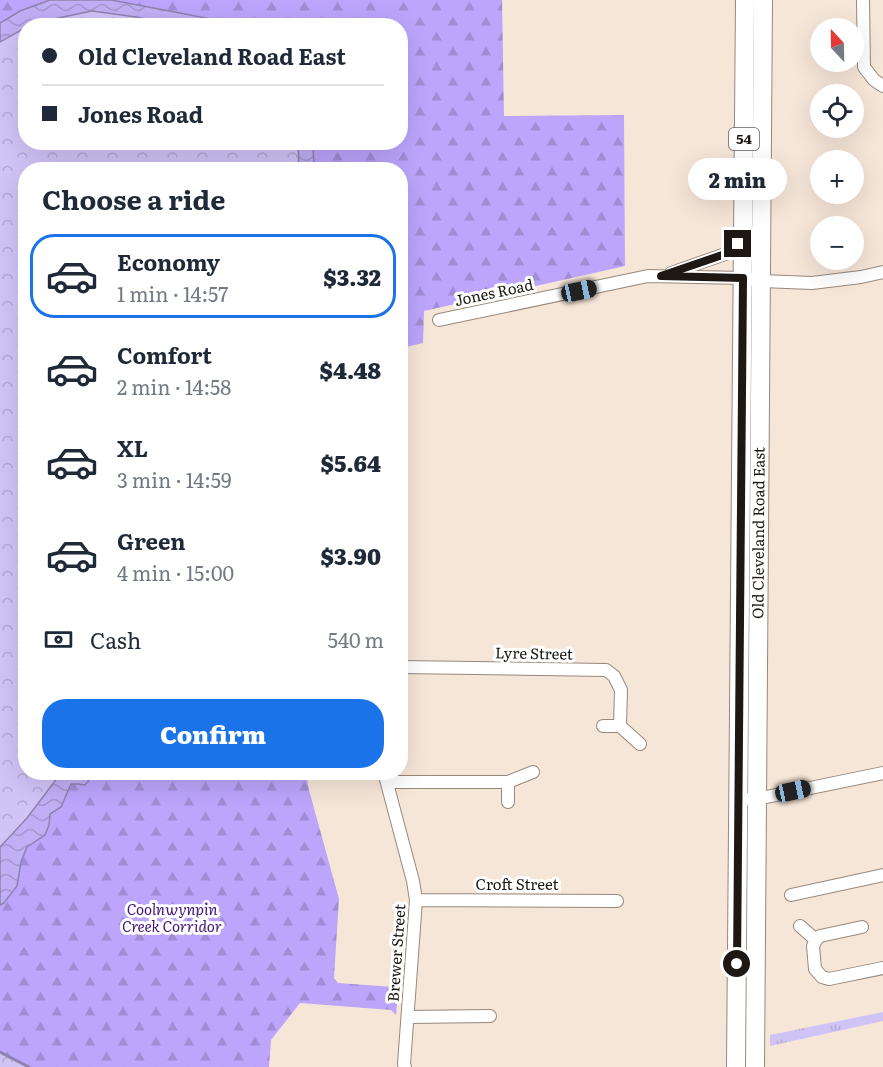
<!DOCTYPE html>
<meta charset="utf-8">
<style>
:root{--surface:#fff;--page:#f2f2f3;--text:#1f2937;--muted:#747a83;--line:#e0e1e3;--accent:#1a73e8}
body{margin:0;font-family:Literata,serif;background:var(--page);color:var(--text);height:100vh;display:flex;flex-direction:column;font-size:22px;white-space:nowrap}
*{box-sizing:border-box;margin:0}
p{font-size:20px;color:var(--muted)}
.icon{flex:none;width:33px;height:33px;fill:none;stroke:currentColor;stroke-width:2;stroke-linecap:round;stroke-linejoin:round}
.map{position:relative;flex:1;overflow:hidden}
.sheet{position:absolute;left:18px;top:162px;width:390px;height:618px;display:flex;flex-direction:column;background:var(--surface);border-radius:24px;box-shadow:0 6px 24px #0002}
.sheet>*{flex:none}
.banner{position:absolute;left:18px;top:18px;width:390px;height:132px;border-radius:24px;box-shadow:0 6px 24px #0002;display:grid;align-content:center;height:132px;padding:0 24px;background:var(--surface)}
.needle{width:39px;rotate:338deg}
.buttons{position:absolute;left:810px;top:18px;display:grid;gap:12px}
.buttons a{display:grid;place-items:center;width:54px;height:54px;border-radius:50%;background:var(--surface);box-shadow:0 6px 24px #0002;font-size:30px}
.end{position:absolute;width:27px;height:27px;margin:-14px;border:8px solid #1d1813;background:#fff;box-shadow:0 0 0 3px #fff}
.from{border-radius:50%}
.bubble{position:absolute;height:42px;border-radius:21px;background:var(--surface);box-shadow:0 6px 24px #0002;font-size:20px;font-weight:800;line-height:42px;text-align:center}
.car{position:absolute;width:18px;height:36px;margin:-18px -9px;border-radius:8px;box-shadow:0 0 4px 2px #0007;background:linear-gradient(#222 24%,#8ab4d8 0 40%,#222 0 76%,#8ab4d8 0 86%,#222 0)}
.banner b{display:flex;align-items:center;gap:21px;height:57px;font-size:22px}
.banner b+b{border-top:2px solid var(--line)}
.banner i{width:15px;height:15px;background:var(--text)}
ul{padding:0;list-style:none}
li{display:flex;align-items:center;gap:18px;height:84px;margin:0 12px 9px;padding:0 12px;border:3px solid transparent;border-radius:24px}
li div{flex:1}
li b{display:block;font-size:22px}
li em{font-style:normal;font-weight:800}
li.active{border-color:var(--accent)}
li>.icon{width:54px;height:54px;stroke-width:1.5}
h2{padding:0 24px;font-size:27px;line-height:72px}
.pay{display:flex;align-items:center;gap:15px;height:66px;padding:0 24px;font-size:22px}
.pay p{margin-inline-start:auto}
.primary-button{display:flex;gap:12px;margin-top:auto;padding:12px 24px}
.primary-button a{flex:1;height:69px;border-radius:24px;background:var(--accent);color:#fff;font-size:24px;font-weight:800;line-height:69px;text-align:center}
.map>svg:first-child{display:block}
.grass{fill:url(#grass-tufts)}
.forest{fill:url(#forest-firs)}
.park{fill:url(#park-crowns)}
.water{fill:url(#water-waves);stroke:#8f82b0;stroke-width:1.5}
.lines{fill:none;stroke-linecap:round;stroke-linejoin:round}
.stream{stroke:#8f82b0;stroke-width:3}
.minor-casing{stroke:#97887c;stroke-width:14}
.primary-casing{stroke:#97887c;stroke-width:20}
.minor{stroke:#fff;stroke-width:12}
.primary{stroke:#fff;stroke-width:18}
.route{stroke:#1d1813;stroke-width:8}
.labels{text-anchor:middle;stroke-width:6;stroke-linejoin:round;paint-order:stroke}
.shield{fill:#fff;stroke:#615d5a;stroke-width:1.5}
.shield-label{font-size:14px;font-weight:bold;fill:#1d1813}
.street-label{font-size:15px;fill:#1d1813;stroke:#fff}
.park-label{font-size:15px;font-style:italic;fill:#3f1678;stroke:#fff}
</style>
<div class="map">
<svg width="883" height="1067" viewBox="0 0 883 1067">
<defs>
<pattern id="grass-tufts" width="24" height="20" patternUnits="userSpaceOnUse" patternTransform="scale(1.5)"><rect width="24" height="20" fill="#d0c4f7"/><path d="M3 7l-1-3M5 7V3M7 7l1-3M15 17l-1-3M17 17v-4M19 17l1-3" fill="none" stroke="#b2a8d3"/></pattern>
<pattern id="forest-firs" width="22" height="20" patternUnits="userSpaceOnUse" patternTransform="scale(1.5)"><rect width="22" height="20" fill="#bca5fb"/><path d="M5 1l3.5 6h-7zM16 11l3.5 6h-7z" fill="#a18dd6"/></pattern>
<pattern id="park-crowns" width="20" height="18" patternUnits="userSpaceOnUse" patternTransform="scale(1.5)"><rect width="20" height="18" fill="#d0c4f7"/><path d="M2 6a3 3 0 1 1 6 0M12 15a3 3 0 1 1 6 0" fill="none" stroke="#b2a8d3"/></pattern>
<pattern id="water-waves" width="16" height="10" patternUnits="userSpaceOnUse" patternTransform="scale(1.5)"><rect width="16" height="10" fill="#c0aff4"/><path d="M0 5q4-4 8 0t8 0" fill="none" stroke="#a596d0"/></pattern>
</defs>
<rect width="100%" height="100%" fill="#f6e6d8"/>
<path class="grass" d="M883 1012V1021L770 1046V1035Z"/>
<path class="forest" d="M0 0H50L20 11 0 23Z
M111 0H502L504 116 624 115 625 266 424 311 423 343 401 348 400 170 314 169 313 143 400 142V26L232 25 225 22 180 13Z
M88 772 306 773 309 790 339 899 334 978 338 983 393 987 399 983 396 1015 391 1010 300 1003 271 1040 269 1067H0V905L4 903 17 886 21 862 27 847 34 842 49 825 50 814 66 794 71 784 89 780Z"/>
<path class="park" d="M94 4 197 25 26 26V142L304 143 305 169 26 170V772L72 773 0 873V32Z
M0 1052 29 1067H0Z"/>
<path class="water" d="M50 0H111L180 13 225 22 232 25H174L136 17 92 11 44 21 32 25 26 26 25 28 0 42V23L20 11Z
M298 143H313L314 169H299Z
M61 773H88L89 780 85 785 78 784H71L61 807 50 814 49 825 45 835 27 847 21 862 17 886 4 903 0 905V847L27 818Z"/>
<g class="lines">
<path class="stream" d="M0 1052 29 1067"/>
<defs>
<path id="minor" d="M863 0 864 67 874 80 883 86
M671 273 731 252 738 244 741 237
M439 320 648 276 743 278 761 281 812 283 861 277 883 272
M400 667 606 670 614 676 621 690 620 726
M603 726H620L640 744
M384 772 413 881 416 900 404 1064 405 1067
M387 782H508
M739 799H757L883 773
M508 802V782L533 772
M791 895 883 875
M416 900 617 901
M800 926 816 940
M862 927 820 936 816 940 813 946 815 969 822 977 829 979 883 968
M408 1017 490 1016"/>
<g id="primary">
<path d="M736 1067 745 0"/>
<path id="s1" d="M755 1067 763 0"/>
</g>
</defs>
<use href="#minor" class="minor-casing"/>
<use href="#primary" class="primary-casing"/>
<use href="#minor" class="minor"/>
<use href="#primary" class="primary"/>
</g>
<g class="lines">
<path class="route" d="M737 964 743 278 661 276 731 252 738 244"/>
</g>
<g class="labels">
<rect class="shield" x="729" y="128" width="30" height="22" rx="4.5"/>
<g class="shield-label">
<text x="744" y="144">54</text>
</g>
<g class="street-label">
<text transform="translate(494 293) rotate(-12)" y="5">Jones Road</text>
<text dy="5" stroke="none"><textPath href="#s1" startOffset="534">Old Cleveland Road East</textPath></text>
<text transform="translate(534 654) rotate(1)" y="5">Lyre Street</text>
<text x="517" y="890">Croft Street</text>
<text transform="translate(397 953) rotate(-86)" y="5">Brewer Street</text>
</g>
<g class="park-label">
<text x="172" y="915">Coolnwynpin<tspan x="172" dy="17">Creek Corridor</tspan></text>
</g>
</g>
</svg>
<div class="buttons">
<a><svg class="needle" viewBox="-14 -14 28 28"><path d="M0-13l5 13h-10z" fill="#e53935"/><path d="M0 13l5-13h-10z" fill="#747a83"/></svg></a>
<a><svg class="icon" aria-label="locate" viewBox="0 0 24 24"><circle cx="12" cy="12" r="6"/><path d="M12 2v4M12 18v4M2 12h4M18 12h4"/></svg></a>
<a>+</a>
<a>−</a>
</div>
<i class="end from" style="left:737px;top:964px"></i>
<i class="end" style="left:738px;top:244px"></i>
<div class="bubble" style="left:688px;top:158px;width:99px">2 min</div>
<i class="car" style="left:579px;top:291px;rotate:78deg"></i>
<i class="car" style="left:793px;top:791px;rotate:78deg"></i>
<div class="banner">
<b><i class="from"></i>Old Cleveland Road East</b>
<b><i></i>Jones Road</b>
</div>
<section class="sheet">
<h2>Choose a ride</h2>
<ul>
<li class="active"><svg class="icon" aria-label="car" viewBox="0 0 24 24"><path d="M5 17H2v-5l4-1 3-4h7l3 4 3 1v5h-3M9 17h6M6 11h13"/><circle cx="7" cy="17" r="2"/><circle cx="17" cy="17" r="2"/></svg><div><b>Economy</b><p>1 min · 14:57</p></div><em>$3.32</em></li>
<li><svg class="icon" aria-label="car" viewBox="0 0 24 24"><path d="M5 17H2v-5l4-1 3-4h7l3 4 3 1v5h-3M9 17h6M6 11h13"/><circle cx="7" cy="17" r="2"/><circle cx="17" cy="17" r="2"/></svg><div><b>Comfort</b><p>2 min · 14:58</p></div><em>$4.48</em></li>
<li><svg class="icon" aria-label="car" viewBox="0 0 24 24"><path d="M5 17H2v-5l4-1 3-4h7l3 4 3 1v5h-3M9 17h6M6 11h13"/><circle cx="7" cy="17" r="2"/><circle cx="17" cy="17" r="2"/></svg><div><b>XL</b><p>3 min · 14:59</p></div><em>$5.64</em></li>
<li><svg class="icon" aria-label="car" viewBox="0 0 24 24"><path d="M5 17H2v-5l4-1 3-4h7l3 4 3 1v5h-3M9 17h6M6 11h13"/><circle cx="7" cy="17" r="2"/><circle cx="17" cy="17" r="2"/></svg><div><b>Green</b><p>4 min · 15:00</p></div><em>$3.90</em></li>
</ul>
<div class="pay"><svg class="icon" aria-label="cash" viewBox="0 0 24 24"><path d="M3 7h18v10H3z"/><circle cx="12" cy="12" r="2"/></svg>Cash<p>540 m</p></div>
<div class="primary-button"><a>Confirm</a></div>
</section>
</div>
